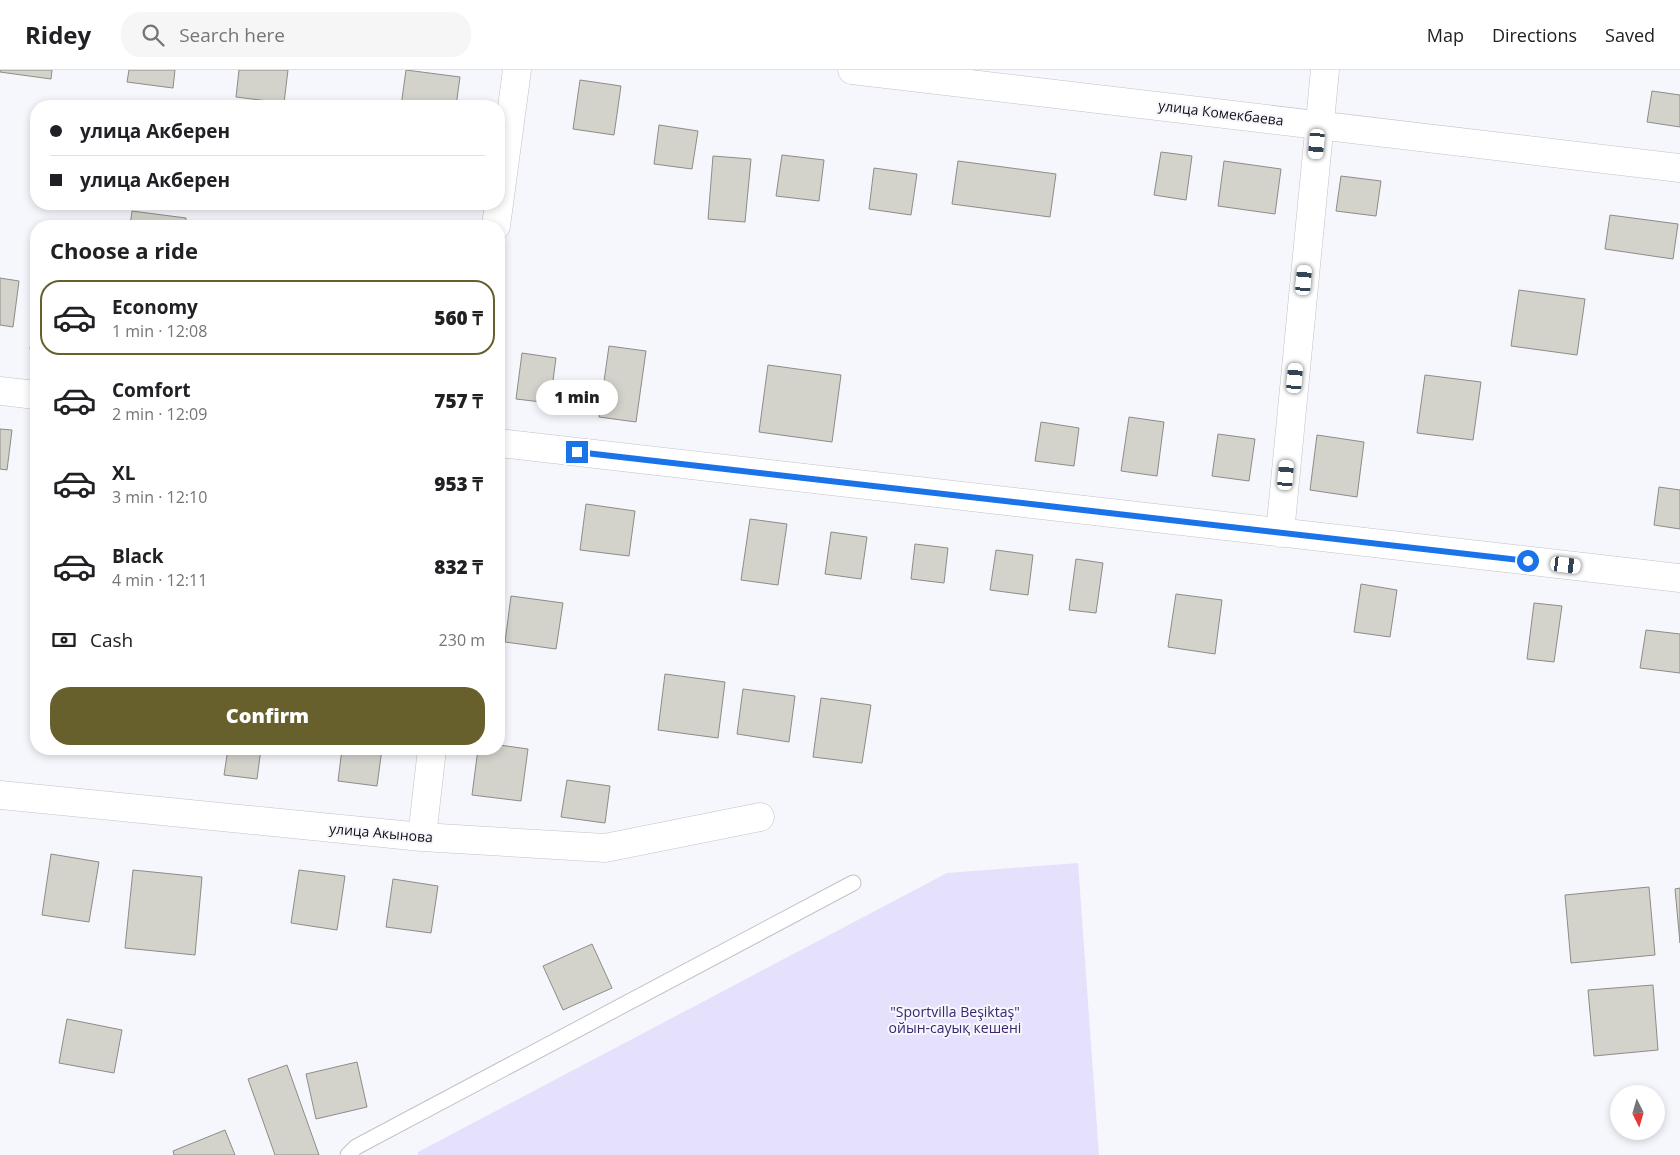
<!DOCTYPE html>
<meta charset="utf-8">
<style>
:root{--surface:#fff;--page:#f6f6f6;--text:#202124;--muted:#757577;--line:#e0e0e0;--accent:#67602d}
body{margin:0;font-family:"Open Sans",sans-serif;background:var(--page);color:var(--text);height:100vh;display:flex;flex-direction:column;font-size:19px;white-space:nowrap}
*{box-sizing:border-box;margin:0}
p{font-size:16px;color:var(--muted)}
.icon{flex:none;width:28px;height:28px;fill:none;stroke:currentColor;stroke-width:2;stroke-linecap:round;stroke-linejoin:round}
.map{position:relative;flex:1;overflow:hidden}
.panel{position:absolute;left:30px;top:150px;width:475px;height:535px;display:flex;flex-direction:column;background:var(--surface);border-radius:20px;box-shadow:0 2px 8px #0003}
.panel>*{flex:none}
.banner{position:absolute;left:30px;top:30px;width:475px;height:110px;border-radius:20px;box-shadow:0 2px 8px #0003;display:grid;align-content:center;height:110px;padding:0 20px;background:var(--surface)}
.needle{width:32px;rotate:175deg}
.fabs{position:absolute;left:1610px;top:1015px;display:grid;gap:10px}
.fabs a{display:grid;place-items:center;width:55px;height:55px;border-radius:50%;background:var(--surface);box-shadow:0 2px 8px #0003;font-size:25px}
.end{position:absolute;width:22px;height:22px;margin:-11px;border:6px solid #1a73e8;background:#fff;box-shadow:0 0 0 2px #fff}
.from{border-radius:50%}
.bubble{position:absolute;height:35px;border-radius:18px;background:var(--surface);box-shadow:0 2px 8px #0003;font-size:16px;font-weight:800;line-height:35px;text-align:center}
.car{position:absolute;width:15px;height:30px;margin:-15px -8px;border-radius:6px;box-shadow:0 0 4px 1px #0007;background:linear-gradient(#fff 24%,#345 0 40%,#fff 0 76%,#345 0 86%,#fff 0)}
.banner b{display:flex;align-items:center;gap:18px;height:48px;font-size:19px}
.banner b+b{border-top:1px solid var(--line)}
.banner i{width:12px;height:12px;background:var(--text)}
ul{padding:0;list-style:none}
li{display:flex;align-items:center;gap:15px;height:75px;margin:0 10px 8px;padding:0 10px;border:2px solid transparent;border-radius:20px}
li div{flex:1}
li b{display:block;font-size:19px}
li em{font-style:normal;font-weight:800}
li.active{border-color:var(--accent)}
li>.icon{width:45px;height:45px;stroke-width:1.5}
h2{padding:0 20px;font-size:22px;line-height:60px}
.pay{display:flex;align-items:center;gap:12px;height:55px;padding:0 20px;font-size:19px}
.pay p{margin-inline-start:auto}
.button{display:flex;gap:10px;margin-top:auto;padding:10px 20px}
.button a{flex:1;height:58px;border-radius:20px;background:var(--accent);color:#fff;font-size:20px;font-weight:800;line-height:58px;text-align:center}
header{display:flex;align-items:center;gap:30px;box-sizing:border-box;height:70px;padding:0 25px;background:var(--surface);border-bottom:1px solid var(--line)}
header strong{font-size:24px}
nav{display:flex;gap:28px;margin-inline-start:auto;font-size:18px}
.search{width:350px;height:45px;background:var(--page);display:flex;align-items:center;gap:12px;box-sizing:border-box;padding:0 18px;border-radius:20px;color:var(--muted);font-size:19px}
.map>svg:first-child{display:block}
.green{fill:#e5e1fd}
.building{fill:#d3d2cb;stroke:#8d8c86}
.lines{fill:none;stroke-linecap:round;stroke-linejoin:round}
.lane-casing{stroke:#c2c1c8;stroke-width:17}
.street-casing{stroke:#c2c1c8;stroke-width:29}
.lane{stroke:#fff;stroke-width:15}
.street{stroke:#fff;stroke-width:28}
.route{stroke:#1a73e8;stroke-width:6}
.labels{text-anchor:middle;stroke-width:4;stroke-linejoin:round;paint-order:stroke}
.street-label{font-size:14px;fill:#121114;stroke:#f6f6fd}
.park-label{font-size:14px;fill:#3b2570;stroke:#f6f6fd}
</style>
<header>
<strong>Ridey</strong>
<div class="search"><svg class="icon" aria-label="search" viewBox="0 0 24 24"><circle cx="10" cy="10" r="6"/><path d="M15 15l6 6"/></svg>Search here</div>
<nav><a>Map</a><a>Directions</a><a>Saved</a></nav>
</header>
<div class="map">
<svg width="1680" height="1085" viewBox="0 0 1680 1085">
<rect width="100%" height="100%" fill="#f6f6fd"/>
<path class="green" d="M1078 793 1099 1085H418V1082L947 803Z"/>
<path class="building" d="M0 0H52L51 9 0 2Z
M129 0H175L173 18 127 12Z
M239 0H288L284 33 236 27Z
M406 0 460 7 456 36H401Z
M580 10 621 16 614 65 573 59Z
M1652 21 1680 25V57L1647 52Z
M659 55 698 61 692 99 654 94Z
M1161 82 1192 86 1186 130 1154 125Z
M782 85 824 90 819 131 776 126Z
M713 86 751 89 745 152 708 149Z
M958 91 1056 104 1050 147 952 134Z
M1224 91 1281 99 1275 144 1218 136Z
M874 98 917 104 911 145 869 139Z
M1341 106 1381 111 1376 146 1336 141Z
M132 141 186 148 185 156H130Z
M1610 145 1678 154 1673 189 1605 179Z
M0 208 19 211 13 257 0 255Z
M1519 220 1585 229 1577 285 1511 276Z
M36 232V280L30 279Z
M609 276 646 281 636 352 599 347Z
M522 283 556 288 550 333 516 329Z
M768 295 841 305 832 372 759 362Z
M1425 305 1481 312 1473 370 1417 363Z
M1129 347 1164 352 1157 406 1121 401Z
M1041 352 1079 358 1074 396 1035 391Z
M0 359 12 360 7 400 0 399Z
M1218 364 1255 369 1249 411 1212 406Z
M1317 365 1364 372 1357 427 1310 420Z
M1659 417 1680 420V459L1654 455Z
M586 434 635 441 629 486 580 480Z
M750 449 787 454 778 515 741 510Z
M831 462 867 467 861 509 825 504Z
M915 474 948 478 944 513 911 509Z
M996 480 1033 485 1028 525 990 520Z
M1076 489 1103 493 1096 543 1069 540Z
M1361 514 1397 520 1390 567 1354 562Z
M1176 524 1222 530 1215 584 1168 577Z
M511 526 563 533 556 579 505 572Z
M1534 533 1562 536 1554 592 1527 589Z
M1646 560 1680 564V603L1640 598Z
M665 604 725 612 718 668 658 660Z
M743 619 795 626 789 672 737 664Z
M821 628 871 635 862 693 813 687Z
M499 675 528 679 521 731 472 725 478 679H499Z
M228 679H261L257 709 224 705Z
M342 679H382L377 716 338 711Z
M567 710 610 716 605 753 561 747Z
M51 784 99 792 89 852 42 845Z
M133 800 202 807 195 885 125 878Z
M299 800 345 806 337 860 291 853Z
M393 809 438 816 431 863 386 857Z
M1649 817 1655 885 1571 893 1565 825Z
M1680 818V873L1675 819Z
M592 874 612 918 563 940 543 896Z
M1653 915 1658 980 1594 986 1588 920Z
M67 949 122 960 114 1003 59 993Z
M357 992 367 1037 316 1049 306 1004Z
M287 995 319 1085H275L248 1009Z
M225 1060 235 1085H174L173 1081Z"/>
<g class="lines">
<defs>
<path id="lane" d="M348 1085 356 1077 853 813"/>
<path id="street" d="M852 0 1680 98
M496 156 517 0
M0 321 36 325
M499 373 1680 508
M1280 463 1325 0
M0 725 422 767 605 778 760 747
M422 767 432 679"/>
</defs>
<use href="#lane" class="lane-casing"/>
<use href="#street" class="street-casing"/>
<use href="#lane" class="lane"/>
<use href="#street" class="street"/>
</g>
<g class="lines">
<path class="route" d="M577 382 1528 491"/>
</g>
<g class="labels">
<g class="street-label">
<text transform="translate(1221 43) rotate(7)" y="5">улица Комекбаева</text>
<text transform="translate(381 763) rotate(5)" y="5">улица Акынова</text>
</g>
<g class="park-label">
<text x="955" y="947">"Sportvilla Beşiktaş"<tspan x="955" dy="16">ойын-сауық кешені</tspan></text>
</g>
</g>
</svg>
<div class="fabs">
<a><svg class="needle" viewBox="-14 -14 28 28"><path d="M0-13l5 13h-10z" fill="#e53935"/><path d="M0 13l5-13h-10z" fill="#757577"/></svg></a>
</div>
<i class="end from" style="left:1528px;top:491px"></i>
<i class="end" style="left:577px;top:382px"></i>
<div class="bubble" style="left:536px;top:310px;width:82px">1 min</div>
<i class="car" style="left:1317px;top:74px;rotate:185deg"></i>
<i class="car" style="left:1304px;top:210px;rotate:5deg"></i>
<i class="car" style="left:1295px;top:308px;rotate:5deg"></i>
<i class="car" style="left:1286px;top:405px;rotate:5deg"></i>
<i class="car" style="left:1566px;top:495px;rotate:97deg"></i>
<div class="banner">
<b><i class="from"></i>улица Акберен</b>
<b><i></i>улица Акберен</b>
</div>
<section class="panel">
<h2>Choose a ride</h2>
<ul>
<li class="active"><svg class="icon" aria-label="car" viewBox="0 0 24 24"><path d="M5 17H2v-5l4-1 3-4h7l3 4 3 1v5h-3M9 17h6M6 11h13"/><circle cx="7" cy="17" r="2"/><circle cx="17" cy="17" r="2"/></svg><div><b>Economy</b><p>1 min · 12:08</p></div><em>560 ₸</em></li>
<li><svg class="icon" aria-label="car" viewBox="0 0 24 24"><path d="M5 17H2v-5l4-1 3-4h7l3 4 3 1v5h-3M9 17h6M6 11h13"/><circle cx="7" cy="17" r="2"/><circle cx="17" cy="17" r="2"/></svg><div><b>Comfort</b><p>2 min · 12:09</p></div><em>757 ₸</em></li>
<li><svg class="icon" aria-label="car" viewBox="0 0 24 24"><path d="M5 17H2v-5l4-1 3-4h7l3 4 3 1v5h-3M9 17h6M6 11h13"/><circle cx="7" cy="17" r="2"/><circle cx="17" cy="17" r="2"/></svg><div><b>XL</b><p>3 min · 12:10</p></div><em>953 ₸</em></li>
<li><svg class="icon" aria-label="car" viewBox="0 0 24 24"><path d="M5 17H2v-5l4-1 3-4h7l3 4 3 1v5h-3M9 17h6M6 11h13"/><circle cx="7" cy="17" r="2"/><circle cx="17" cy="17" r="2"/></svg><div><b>Black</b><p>4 min · 12:11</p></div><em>832 ₸</em></li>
</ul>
<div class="pay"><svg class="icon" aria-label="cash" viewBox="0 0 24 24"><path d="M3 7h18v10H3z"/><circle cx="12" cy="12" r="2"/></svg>Cash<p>230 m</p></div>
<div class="button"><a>Confirm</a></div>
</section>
</div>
